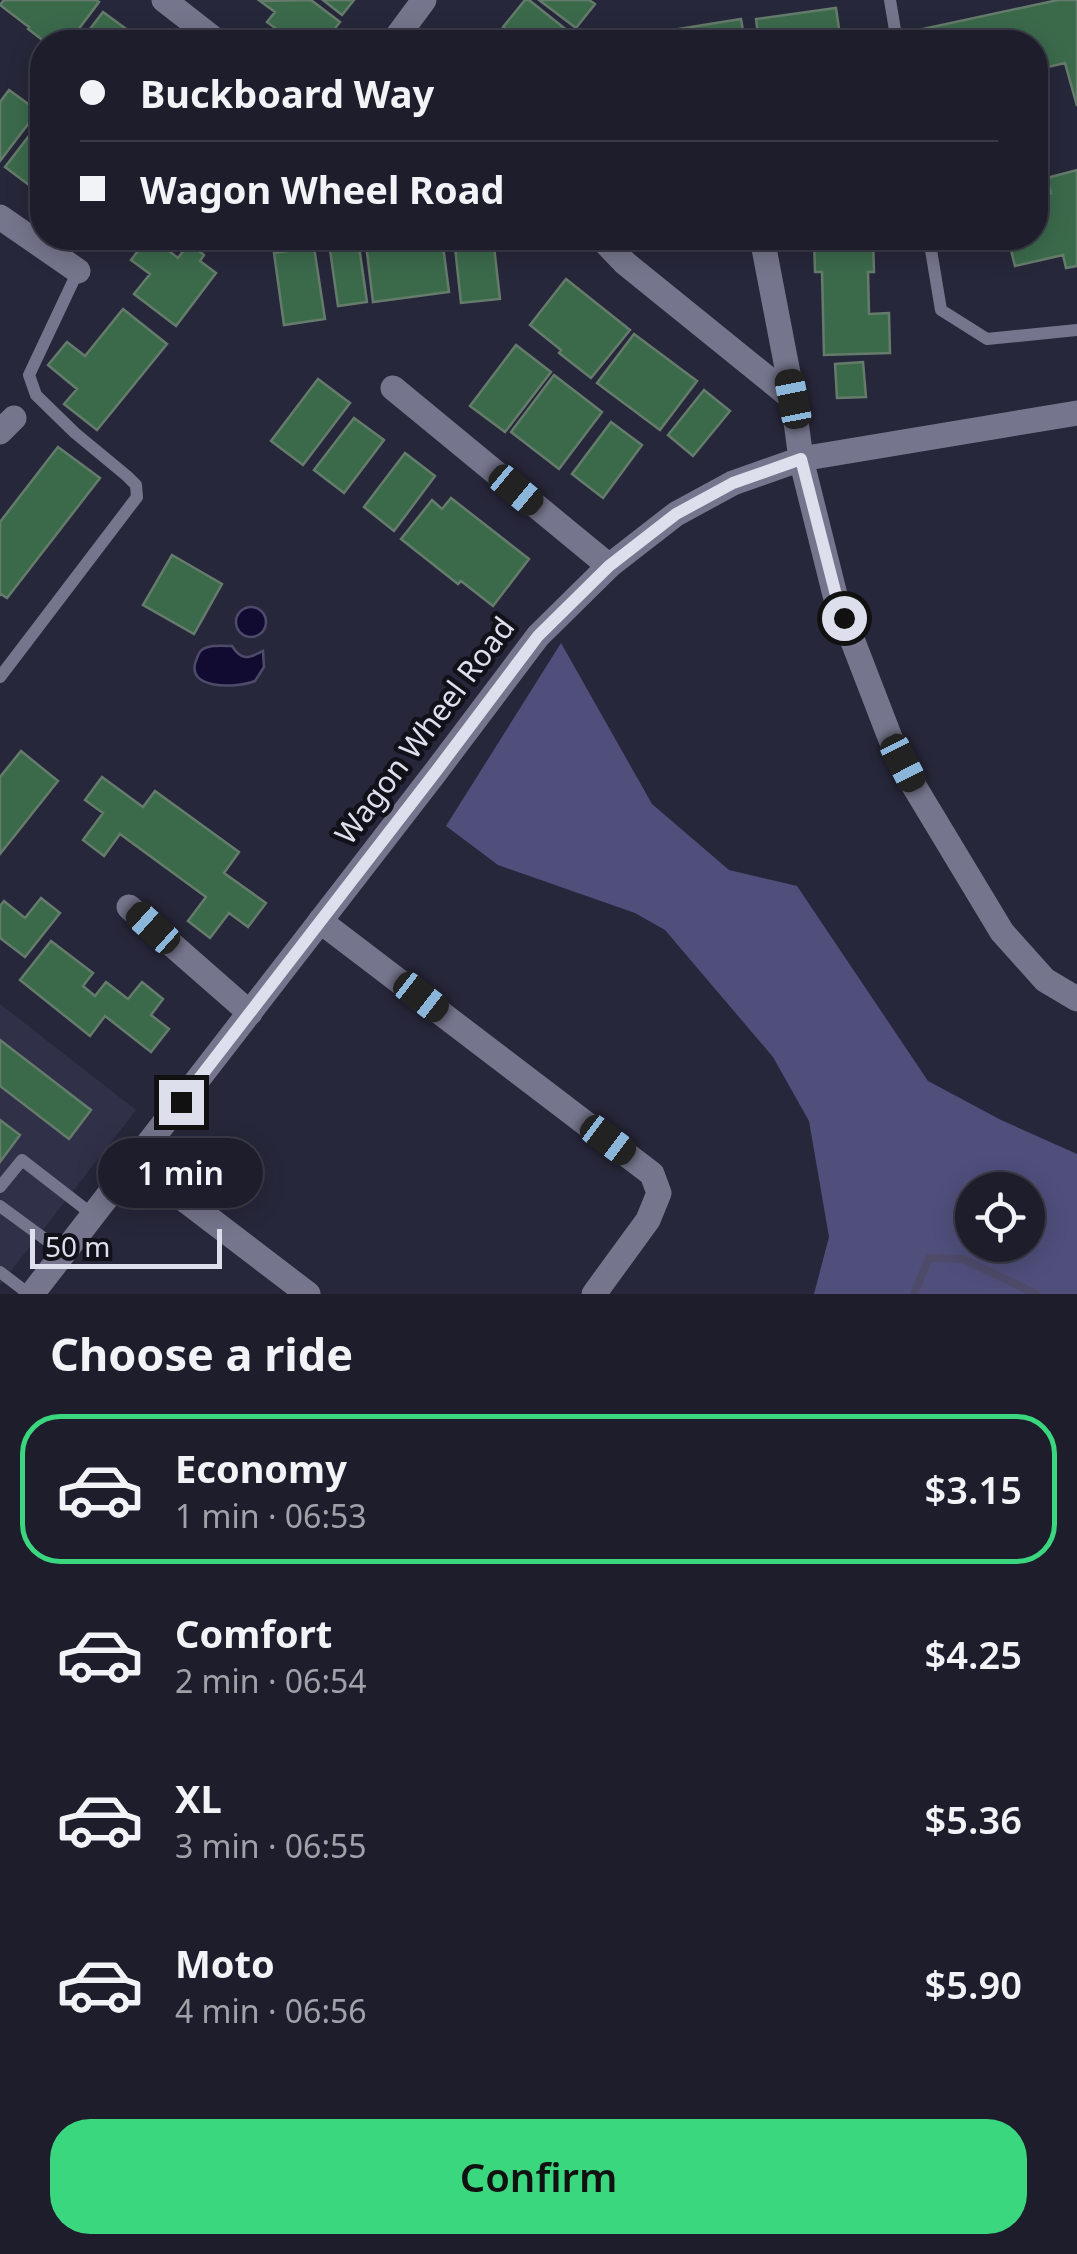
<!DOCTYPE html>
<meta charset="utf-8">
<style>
:root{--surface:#1d1d2c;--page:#252634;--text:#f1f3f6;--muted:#a0a2a9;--line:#3b3b48;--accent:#3bd77f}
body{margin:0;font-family:"Noto Sans",sans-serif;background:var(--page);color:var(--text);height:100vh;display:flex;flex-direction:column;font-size:38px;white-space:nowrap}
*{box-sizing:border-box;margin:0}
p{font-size:32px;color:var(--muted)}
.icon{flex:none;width:55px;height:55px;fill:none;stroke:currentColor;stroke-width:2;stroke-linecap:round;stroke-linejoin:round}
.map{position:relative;height:1294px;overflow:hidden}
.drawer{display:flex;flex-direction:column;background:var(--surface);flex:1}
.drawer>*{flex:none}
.banner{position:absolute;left:30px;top:30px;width:1018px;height:220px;border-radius:40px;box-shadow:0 5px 25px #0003,0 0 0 2px var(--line);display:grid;align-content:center;height:220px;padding:0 50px;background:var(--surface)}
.tools{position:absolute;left:955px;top:1172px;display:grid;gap:20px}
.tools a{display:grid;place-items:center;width:90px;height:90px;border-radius:50%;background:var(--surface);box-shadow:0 5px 25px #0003,0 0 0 2px var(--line);font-size:50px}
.scale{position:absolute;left:30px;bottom:25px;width:192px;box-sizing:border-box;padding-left:10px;border:5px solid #dedfec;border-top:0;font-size:28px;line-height:35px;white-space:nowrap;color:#dedfec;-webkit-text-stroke:8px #11111a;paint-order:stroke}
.end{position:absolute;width:45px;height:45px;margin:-22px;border:12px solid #dedfec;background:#111;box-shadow:0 0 0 5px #111}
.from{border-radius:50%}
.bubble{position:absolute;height:70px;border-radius:35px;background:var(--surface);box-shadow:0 5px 25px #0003,0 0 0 2px var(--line);font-size:32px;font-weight:600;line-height:70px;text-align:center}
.car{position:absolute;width:30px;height:60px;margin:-30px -15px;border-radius:12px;box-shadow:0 0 8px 2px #0007;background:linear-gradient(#222 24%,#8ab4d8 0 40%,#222 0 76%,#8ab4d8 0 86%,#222 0)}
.banner b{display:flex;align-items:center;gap:35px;height:95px;font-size:38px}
.banner b+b{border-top:2px solid var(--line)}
.banner i{width:25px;height:25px;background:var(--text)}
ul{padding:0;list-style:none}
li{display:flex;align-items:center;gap:30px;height:150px;margin:0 20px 15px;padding:0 30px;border:5px solid transparent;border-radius:40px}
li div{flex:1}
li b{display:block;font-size:38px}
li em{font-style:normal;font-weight:600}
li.active{border-color:var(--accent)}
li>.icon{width:90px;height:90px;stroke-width:1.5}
h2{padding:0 50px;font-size:45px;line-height:120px}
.action{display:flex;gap:20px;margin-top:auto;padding:20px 50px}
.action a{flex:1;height:115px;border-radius:40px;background:var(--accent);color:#111;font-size:40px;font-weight:600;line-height:115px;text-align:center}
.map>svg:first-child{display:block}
.built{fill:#303049}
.forest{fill:#504f7c;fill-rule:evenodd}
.water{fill:#110b32;stroke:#4e4b6a;stroke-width:2.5}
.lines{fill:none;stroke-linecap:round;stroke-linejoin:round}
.stream{stroke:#4e4b6a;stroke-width:8}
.building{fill:#3b6a4b;stroke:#657b6b;stroke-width:2.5}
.lane{stroke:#75768d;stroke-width:12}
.street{stroke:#75768d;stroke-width:25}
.secondary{stroke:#75768d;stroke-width:25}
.route{stroke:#dedfec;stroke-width:12}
.labels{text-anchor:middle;stroke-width:9;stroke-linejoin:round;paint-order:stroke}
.street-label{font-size:30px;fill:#dedfec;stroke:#11111a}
</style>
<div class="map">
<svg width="1077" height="1294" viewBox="0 0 1077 1294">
<rect width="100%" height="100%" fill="#27273b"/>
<path class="built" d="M0 1004 136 1110 0 1285Z"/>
<path class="forest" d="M561 643 652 804 729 870 797 886 928 1081 1001 1120 1077 1154V1294H814L829 1237 809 1121 773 1057 665 930 635 913 498 865 446 826ZM972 1190H1028V1245H972Z"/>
<path class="water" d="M236 622a15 15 0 1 1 30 0a15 15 0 1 1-30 0Z
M232 646C243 663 250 657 263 651L264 667 255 681C238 688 182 691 197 658 199 652 201 649 208 647 215 645 225 646 232 646Z"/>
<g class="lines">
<path class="stream" d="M914 1294 929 1258 963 1259 1036 1294"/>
</g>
<path class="building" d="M4 0H96L99 2 69 42H45L28 29 29 27 0 5Z
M311 0 340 22 324 42H294L267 22 275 12 260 1Z
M323 0H354L342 15Z
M525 0H529L573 35 568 42H500L509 32 503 27Z
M539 0H589L595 4 576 28Z
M1058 0H1077V106L1065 63 1035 70V42H925L923 29Z
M836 8 841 42H759L756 19Z
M103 12 129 31 121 42H80Z
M741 19 745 42H630L629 37Z
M9 90 38 111 0 161V102Z
M42 119V175L33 188 5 167Z
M1077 170V266L1066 268 1063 255 1015 266 1008 238H1035V179L1040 196 1051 193 1047 178Z
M148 238H152L178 258 189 243 204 255 200 261 216 273 176 326 134 294 150 274 131 260Z
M404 238H442L449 292 373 302 366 244 404 240Z
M454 238H493L500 299 461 303Z
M814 238H873L874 272H868L869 314 889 313 890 353 824 355 822 272H815Z
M968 238H1002L970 244Z
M358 239 367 302 338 306 329 243Z
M314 247 325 319 284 325 274 253Z
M566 279 630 330 591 378 559 353 561 350 530 325Z
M123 309 167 344 97 430 64 404 77 389 48 365 67 342 85 356Z
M634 334 697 381 660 430 597 383Z
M516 345 551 372 505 432 470 406Z
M863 362 866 397 837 398 835 364Z
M554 375 602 412 559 469 511 432Z
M318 379 350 403 303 465 271 441Z
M704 390 730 411 693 456 668 435Z
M354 418 384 440 344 493 314 470Z
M611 422 642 445 603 498 572 474Z
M58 447 100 478 7 598 1 594 0 595V522Z
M405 453 435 476 394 531 364 507Z
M451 498 529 559 493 606 461 581 458 584 401 539 432 500 442 509Z
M172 555 222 584 194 634 143 605Z
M21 751 58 781 0 854V777Z
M102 777 143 807 155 791 239 852 224 873 266 903 248 927 229 913 210 938 188 921 206 897 120 834 104 856 83 840 103 813 85 800Z
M41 898 60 913 25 957 0 938V906L4 901 25 918Z
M51 941 93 973 83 986 95 996 106 982 128 999 142 982 163 999 151 1015 169 1029 151 1052 105 1016 90 1036 20 980Z
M0 1040 91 1110 69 1139 0 1086Z
M0 1120 20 1135 0 1162Z"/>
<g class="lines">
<path class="lane" d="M890 0 897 42
M929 238 941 310 987 339 1077 330
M0 677 137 497 136 485 127 476 75 433 36 395 29 375 78 271
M0 1187 22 1160 93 1215
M0 1206 64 1253
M0 1272 29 1294"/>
<path class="street" d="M164 0 218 42
M393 42 424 0
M0 217 78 271
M601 238 625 263 793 399
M762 238 793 399 801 459 835 595 891 740 914 786 1002 932 1045 980 1077 999
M393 388 609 566
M0 432 14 418
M129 907 250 1013
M320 921 652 1174 659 1193 648 1220 594 1294
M135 1162 308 1294"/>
<path class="secondary" d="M32 1294 434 774 538 636 609 566 676 514 733 483 801 459 1077 413"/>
</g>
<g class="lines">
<path class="route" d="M181 1102 434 774 538 636 609 566 676 514 733 483 801 459 836 595 844 618"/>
</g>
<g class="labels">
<g class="street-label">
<text transform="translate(425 731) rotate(-53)" y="10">Wagon Wheel Road</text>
</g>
</g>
</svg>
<div class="tools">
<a><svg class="icon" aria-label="locate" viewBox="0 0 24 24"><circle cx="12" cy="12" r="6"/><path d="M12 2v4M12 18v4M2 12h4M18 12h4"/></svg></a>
</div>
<div class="scale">50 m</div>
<i class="end from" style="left:844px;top:618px"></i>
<i class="end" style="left:181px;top:1102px"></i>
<div class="bubble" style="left:98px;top:1138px;width:165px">1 min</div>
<i class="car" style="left:793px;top:399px;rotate:349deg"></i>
<i class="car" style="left:516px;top:490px;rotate:130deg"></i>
<i class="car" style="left:903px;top:763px;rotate:153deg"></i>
<i class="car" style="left:153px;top:928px;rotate:312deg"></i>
<i class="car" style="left:421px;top:997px;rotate:128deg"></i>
<i class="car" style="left:608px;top:1140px;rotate:127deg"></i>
<div class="banner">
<b><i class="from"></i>Buckboard Way</b>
<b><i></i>Wagon Wheel Road</b>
</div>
</div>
<section class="drawer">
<h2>Choose a ride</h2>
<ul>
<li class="active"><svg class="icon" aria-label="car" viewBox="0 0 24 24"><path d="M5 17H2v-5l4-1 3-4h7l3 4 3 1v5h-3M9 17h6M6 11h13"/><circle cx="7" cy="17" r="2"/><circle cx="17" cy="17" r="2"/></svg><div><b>Economy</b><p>1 min · 06:53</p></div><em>$3.15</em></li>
<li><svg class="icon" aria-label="car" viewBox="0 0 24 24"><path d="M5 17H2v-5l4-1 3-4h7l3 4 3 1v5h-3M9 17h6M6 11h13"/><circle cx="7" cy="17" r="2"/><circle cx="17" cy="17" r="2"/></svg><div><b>Comfort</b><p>2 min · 06:54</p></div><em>$4.25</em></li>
<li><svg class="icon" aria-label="car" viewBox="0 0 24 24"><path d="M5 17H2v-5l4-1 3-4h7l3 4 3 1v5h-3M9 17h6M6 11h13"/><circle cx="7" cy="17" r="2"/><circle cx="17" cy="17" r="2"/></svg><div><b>XL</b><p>3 min · 06:55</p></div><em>$5.36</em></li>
<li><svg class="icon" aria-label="car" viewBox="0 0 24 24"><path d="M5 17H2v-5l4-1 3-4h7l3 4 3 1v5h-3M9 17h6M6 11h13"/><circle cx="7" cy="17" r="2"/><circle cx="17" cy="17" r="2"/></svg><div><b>Moto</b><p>4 min · 06:56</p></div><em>$5.90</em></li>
</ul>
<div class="action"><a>Confirm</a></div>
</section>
